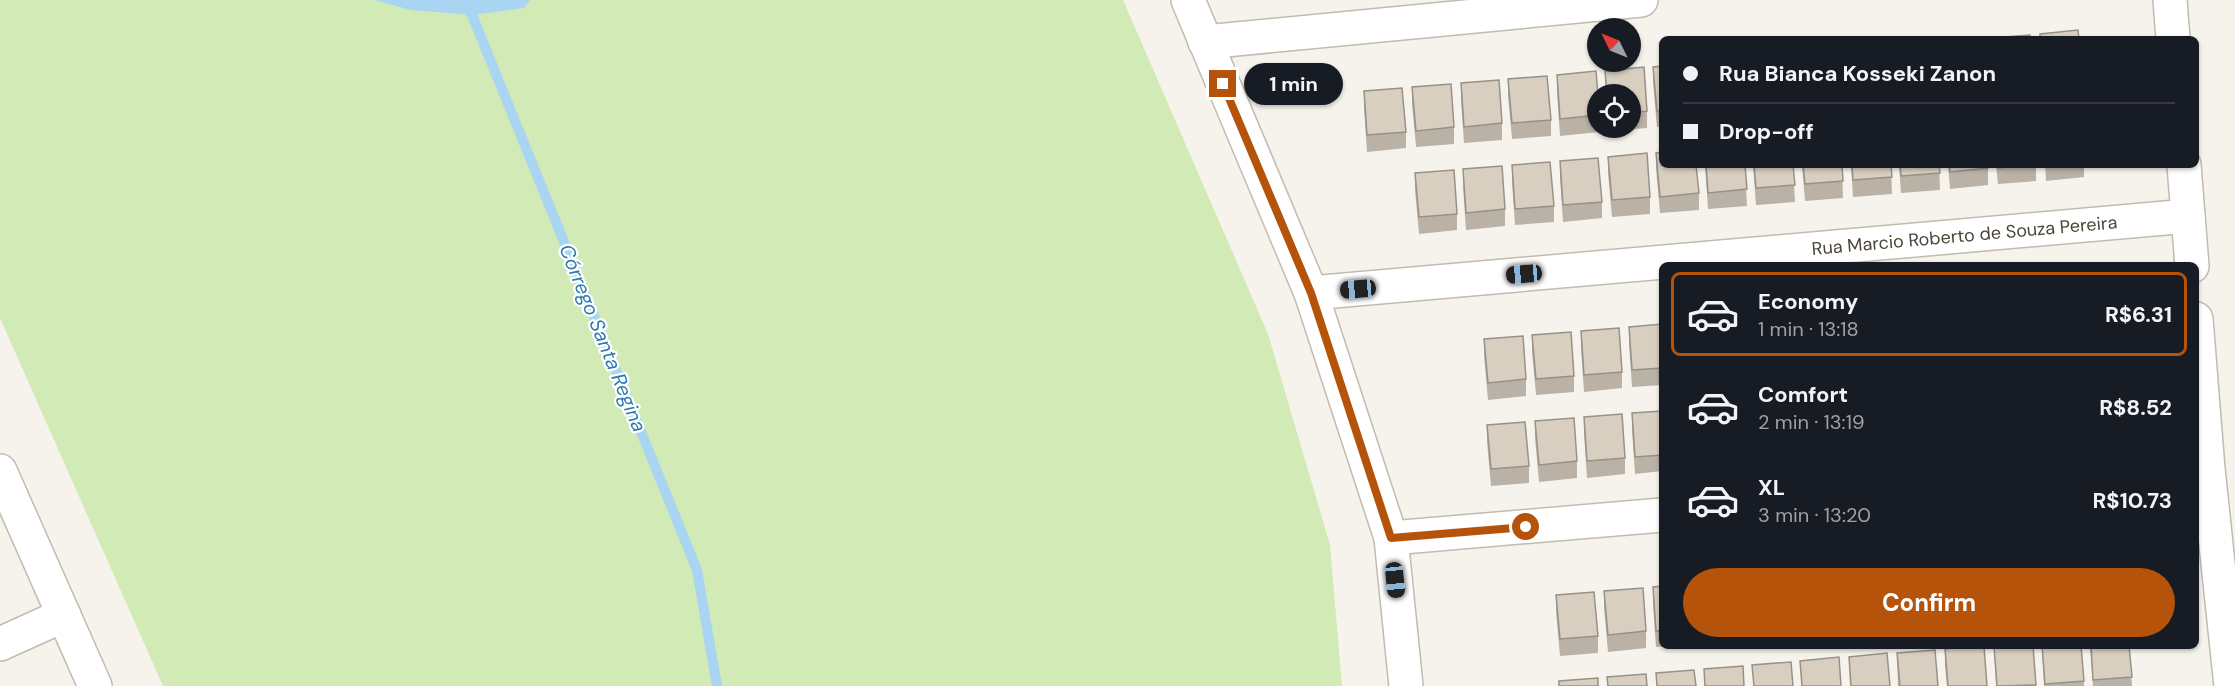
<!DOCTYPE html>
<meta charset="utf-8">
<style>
:root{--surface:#171b24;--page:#20242c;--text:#f1f3f6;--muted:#9ea1a6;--line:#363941;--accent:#b45309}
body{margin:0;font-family:"DM Sans",sans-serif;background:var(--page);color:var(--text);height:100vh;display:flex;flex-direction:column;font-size:22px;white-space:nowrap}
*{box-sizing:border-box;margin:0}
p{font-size:20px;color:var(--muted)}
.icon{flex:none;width:33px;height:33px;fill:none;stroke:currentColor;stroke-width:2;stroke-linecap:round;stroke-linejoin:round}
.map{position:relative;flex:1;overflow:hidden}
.panel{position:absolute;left:1659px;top:262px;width:540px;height:387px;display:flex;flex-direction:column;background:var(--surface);border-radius:9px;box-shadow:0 2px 4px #0004}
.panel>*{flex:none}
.hud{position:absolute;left:1659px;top:36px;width:540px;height:132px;border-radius:9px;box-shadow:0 2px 4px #0004;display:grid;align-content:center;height:132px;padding:0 24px;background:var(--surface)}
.needle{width:39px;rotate:313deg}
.fabs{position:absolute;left:1587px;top:18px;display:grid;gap:12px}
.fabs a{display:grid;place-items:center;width:54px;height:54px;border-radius:50%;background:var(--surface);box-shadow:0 2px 4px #0004;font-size:30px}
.end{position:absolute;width:27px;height:27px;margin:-14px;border:8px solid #b45309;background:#fff;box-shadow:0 0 0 3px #fff}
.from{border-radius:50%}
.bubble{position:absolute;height:42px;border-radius:21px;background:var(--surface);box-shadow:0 2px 4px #0004;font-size:20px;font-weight:700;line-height:42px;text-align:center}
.car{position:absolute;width:18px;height:36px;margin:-18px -9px;border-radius:8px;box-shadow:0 0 4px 2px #0007;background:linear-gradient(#222 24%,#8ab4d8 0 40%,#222 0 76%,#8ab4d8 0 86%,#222 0)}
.hud b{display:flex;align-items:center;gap:21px;height:57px;font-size:22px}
.hud b+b{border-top:2px solid var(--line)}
.hud i{width:15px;height:15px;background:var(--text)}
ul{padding:10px 0 0;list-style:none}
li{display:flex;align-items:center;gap:18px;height:84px;margin:0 12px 9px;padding:0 12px;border:3px solid transparent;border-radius:9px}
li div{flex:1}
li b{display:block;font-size:22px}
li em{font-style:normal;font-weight:700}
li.selected{border-color:var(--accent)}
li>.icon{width:54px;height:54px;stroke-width:1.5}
.button{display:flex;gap:12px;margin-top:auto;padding:12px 24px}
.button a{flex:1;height:69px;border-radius:36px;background:var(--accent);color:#fff;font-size:24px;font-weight:700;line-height:69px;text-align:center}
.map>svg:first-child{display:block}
.green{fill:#d2eab5}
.water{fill:#a9d4f2}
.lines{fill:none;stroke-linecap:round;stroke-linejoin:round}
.stream{stroke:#a9d4f2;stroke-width:10}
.minor-casing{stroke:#c2bbae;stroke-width:36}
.minor{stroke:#fff;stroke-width:33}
.wall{fill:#bab2a6}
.building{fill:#d8cfc1;stroke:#979187;stroke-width:1.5}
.route{stroke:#b45309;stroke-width:8}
.labels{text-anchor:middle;stroke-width:4.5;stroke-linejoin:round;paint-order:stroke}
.street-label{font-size:18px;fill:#4b4439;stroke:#fff}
.water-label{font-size:20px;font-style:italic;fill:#2e7ab2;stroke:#fff}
</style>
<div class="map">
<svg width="2235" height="686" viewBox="0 0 2235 686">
<rect width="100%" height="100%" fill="#f6f3ec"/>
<path class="green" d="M0 0H1123L1268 334 1330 545 1342 686H163L0 318Z"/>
<path class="water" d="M374 0H530L524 8 472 15 411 10Z"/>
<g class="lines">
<path class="stream" d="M459 0 472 15 697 570 717 686"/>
<defs>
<g id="minor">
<path d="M1188 0 1311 293 1391 538 1406 686"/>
<path d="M2170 0 2173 39"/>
<path d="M1205 42 1641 0"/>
<path d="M2184 165 2192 266"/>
<path id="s1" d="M1311 293 2188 216"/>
<path d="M2196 319 2208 469 2231 686"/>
<path d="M0 471 95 686"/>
<path d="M1391 538 1662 515"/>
<path d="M0 644 64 615"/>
</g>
</defs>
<use href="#minor" class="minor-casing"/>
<use href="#minor" class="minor"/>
</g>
<path class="wall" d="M1662 66V127H1657L1653 83V67Z
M1644 67 1647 111V128L1609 131V128H1630V94H1606L1605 71Z
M1557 75 1598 95V128H1599V132L1560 136 1557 92Z
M1508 79 1551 120V136L1512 139 1508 96Z
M1461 83 1502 123V140L1464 143 1461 100Z
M1412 87 1454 127V144L1416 147 1412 104Z
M1364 91 1406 132V148L1367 152 1364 108Z
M1656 153 1699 193V210L1660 213 1656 169Z
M1608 157 1650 197V214L1612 217 1608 173Z
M1560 161 1602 202V218L1563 222 1560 178Z
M1512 165 1554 206V222L1515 225 1512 182Z
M1705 165H1745L1747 206 1708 209Z
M1753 165H1793L1795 202 1756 205Z
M1802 165H1842L1843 198 1805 201Z
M1851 165H1891L1892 194 1853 197Z
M1899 165H1939L1940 190 1901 193Z
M1948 165H1988V185L1950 189Z
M1996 165H2036V181L1998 184Z
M2045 165H2084V177L2046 181Z
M1463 169 1505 209V226L1466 230 1463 186Z
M1415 173 1457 214V230L1419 234 1415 190Z
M1662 324V385L1632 387 1629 344V327Z
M1581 331 1622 372V388L1584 392 1581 348Z
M1532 335 1574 376V392L1536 395 1532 352Z
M1484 339 1526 379V396L1488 400 1484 356Z
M1662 411V471L1635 474 1632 430V413Z
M1584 417 1625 458V474L1587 478 1584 434Z
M1535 421 1577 461V478L1539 482 1535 438Z
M1487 425 1529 466V483L1491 486 1487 442Z
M1662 586V646H1666L1656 647 1653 604V587Z
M1604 591 1646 631V648L1608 652 1604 608Z
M1556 595 1598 636V653L1560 656 1556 612Z
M1994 646H2033L2036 686H1996Z
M2042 646 2084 681V686H2044Z
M2090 646H2129L2132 686H2093Z
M1945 649 1987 686H1947L1945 666Z
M1897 653 1938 686H1898Z
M1849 657 1890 686H1850Z"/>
<path class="building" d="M2078 30 2079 39H2040V34Z
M2030 35V39H1991V38Z
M1662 66V110L1657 111 1653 67Z
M1644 67 1647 111 1630 113V94H1607L1605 71Z
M1596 71 1598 95V115L1560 119 1557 75Z
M1547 76 1551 120 1512 123 1508 79Z
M1499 80 1502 123 1464 127 1461 83Z
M1451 84 1454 127 1416 131 1412 87Z
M1402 88 1406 132 1367 135 1364 91Z
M1662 152V165H1696L1699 193 1660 197 1656 153Z
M1647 153 1650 197 1612 200 1608 157Z
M1598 158 1602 202 1563 205 1560 161Z
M1550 162 1554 206 1515 209 1512 165Z
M1706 165H1745L1747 189 1708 193Z
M1754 165H1793L1795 185 1756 188Z
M1803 165H1842L1843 181 1805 184Z
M1852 165H1891L1892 177 1853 180Z
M1900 165H1939L1940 173 1901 176Z
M1949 165H1988V168L1950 172Z
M1997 165H2031L1998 168Z
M1502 166 1505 209 1466 213 1463 169Z
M1454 170 1457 214 1419 217 1415 173Z
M1662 324V368L1632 370 1629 327Z
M1619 328 1622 372 1584 375 1581 331Z
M1571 332 1574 376 1536 379 1532 335Z
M1523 336 1526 379 1488 383 1484 339Z
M1662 411V455L1635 457 1632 413Z
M1622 414 1625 458 1587 461 1584 417Z
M1574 418 1577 461 1539 465 1535 421Z
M1525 422 1529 466 1491 469 1487 425Z
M1662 586V630L1656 631 1653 587Z
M1643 588 1646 631 1608 635 1604 591Z
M1594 592 1598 636 1560 639 1556 595Z
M1970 646H1984L1987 686H1948L1945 649Z
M1994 646H2033L2036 685 1997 686Z
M2042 646H2081L2084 681 2045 684Z
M2091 646H2129L2132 677 2093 680Z
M1935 650 1938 686H1900L1897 653Z
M1887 653 1890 686H1851L1849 657Z
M1839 657 1841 686H1802L1800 661Z
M1791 662 1793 686H1754L1752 665Z
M1743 666 1744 686H1705L1704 669Z
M1694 670 1696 686H1657L1656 673Z
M1646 674 1647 686H1608L1607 677Z
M1598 678V686H1559V681Z"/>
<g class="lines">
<path class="route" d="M1223 84 1311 293 1391 538 1526 527"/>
</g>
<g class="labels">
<g class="street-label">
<text dy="6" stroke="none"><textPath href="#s1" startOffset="656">Rua Marcio Roberto de Souza Pereira</textPath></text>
</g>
<g class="water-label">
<text transform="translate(603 338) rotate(68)" y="7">Córrego Santa Regina</text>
</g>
</g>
</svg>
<div class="fabs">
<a><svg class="needle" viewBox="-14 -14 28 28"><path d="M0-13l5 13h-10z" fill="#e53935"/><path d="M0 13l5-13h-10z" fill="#9ea1a6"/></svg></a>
<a><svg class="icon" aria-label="locate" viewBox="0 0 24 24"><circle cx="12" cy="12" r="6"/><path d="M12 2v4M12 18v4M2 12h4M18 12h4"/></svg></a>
</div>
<i class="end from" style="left:1526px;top:527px"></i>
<i class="end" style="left:1223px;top:84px"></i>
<div class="bubble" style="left:1244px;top:63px;width:99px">1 min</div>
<i class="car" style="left:1524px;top:274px;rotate:265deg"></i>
<i class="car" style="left:1358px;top:289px;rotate:265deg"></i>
<i class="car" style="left:1395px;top:580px;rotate:174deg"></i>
<div class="hud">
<b><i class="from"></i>Rua Bianca Kosseki Zanon</b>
<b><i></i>Drop-off</b>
</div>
<section class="panel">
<ul>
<li class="selected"><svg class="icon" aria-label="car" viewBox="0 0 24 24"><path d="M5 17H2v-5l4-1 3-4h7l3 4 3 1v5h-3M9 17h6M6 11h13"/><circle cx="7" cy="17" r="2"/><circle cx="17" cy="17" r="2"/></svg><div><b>Economy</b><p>1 min · 13:18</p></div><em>R$6.31</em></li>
<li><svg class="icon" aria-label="car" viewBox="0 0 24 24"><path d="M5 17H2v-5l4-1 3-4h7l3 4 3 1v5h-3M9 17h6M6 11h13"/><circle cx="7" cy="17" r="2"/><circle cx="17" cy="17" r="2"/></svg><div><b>Comfort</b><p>2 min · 13:19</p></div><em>R$8.52</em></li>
<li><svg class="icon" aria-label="car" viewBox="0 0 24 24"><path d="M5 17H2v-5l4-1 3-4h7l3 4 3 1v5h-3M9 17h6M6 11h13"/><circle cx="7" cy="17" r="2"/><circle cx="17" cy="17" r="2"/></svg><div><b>XL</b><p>3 min · 13:20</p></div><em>R$10.73</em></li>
</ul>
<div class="button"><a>Confirm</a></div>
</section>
</div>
